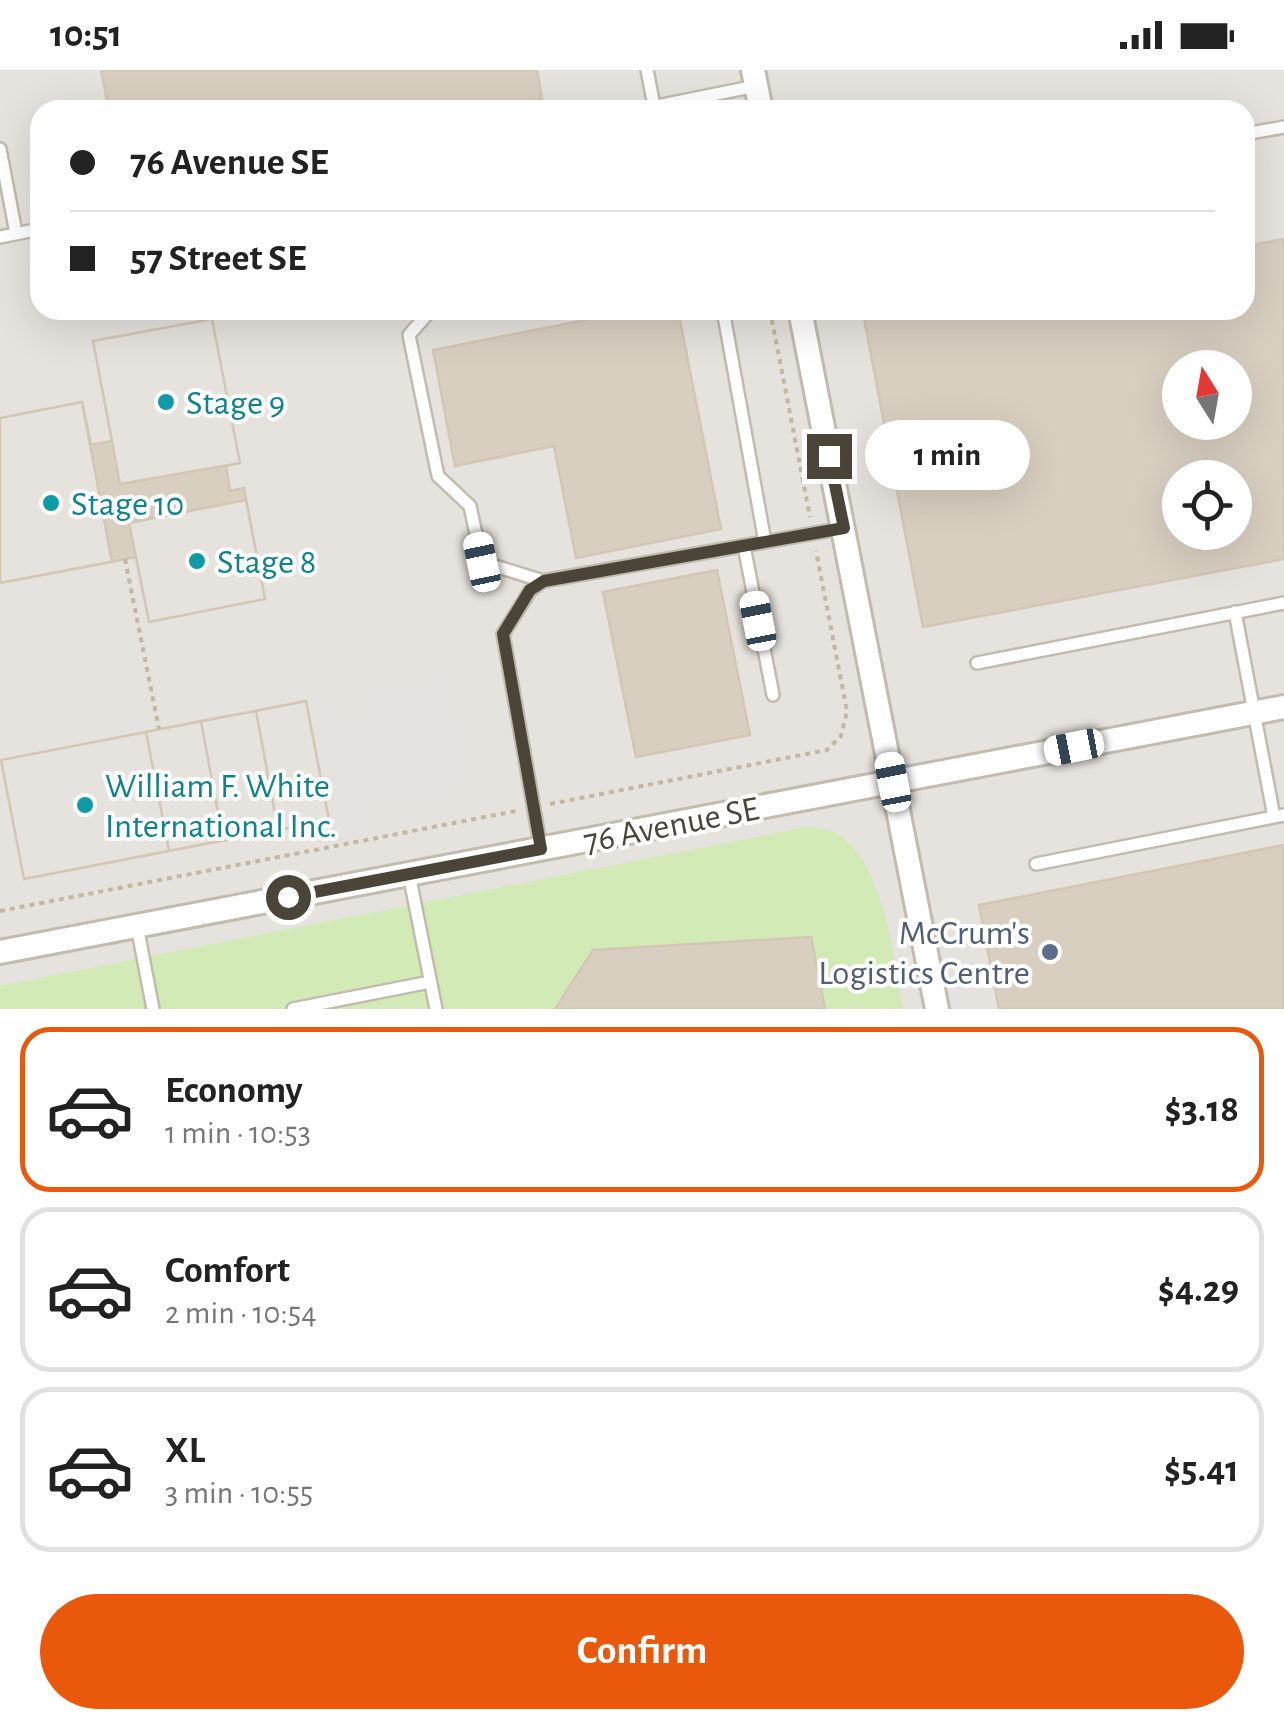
<!DOCTYPE html>
<meta charset="utf-8">
<style>
:root{--surface:#fff;--page:#f2f2f2;--text:#222;--muted:#767676;--line:#e0e0e0;--accent:#ea580c}
body{margin:0;font-family:"Alegreya Sans",sans-serif;background:var(--page);color:var(--text);height:100vh;display:flex;flex-direction:column;font-size:38px;white-space:nowrap}
*{box-sizing:border-box;margin:0}
p{font-size:32px;color:var(--muted)}
.icon{flex:none;width:55px;height:55px;fill:none;stroke:currentColor;stroke-width:2;stroke-linecap:round;stroke-linejoin:round}
.map{position:relative;height:939px;overflow:hidden}
.panel{display:flex;flex-direction:column;background:var(--surface);flex:1}
.panel>*{flex:none}
.guide{position:absolute;left:30px;top:30px;width:1225px;height:220px;border-radius:30px;box-shadow:0 10px 40px #0002;display:grid;align-content:center;height:220px;padding:0 40px;background:var(--surface)}
.needle{width:65px;rotate:349deg}
.controls{position:absolute;left:1162px;top:280px;display:grid;gap:20px}
.controls a{display:grid;place-items:center;width:90px;height:90px;border-radius:50%;background:var(--surface);box-shadow:0 10px 40px #0002;font-size:50px}
.end{position:absolute;width:45px;height:45px;margin:-22px;border:12px solid #4b4439;background:#fff;box-shadow:0 0 0 5px #fff}
.from{border-radius:50%}
.bubble{position:absolute;height:70px;border-radius:35px;background:var(--surface);box-shadow:0 10px 40px #0002;font-size:32px;font-weight:600;line-height:70px;text-align:center}
.car{position:absolute;width:30px;height:60px;margin:-30px -15px;border-radius:12px;box-shadow:0 0 8px 2px #0007;background:linear-gradient(#fff 24%,#345 0 40%,#fff 0 76%,#345 0 86%,#fff 0)}
.guide b{display:flex;align-items:center;gap:35px;height:95px;font-size:38px}
.guide b+b{border-top:2px solid var(--line)}
.guide i{width:25px;height:25px;background:var(--text)}
ul{padding:18px 0 0;list-style:none}
li{display:flex;align-items:center;gap:30px;height:165px;margin:0 20px 15px;padding:0 20px;border:5px solid var(--line);border-radius:30px}
li div{flex:1}
li b{display:block;font-size:38px}
li em{font-style:normal;font-weight:600}
li.on{border-color:var(--accent)}
li>.icon{width:90px;height:90px;stroke-width:1.5}
.primary-button{display:flex;gap:20px;margin-top:auto;padding:20px 40px}
.primary-button a{flex:1;height:115px;border-radius:60px;background:var(--accent);color:#fff;font-size:40px;font-weight:600;line-height:115px;text-align:center}
.status{display:flex;justify-content:space-between;align-items:center;height:70px;padding:0 50px;background:var(--surface);direction:ltr}
.status svg{height:28px;fill:currentColor}
.map>svg:first-child{display:block}
.industrial{fill:#e6e2dd;fill-rule:evenodd}
.green{fill:#d2eab5}
.parking{fill:#e5e3e0}
.building{fill:#d8cfc1;stroke:#d3c7b4;stroke-width:2.5;fill-rule:evenodd}
.lines{fill:none;stroke-linecap:round;stroke-linejoin:round}
.lane-casing{stroke:#c2bbae;stroke-width:16}
.street-casing{stroke:#c2bbae;stroke-width:28}
.path{stroke:#c4b79f;stroke-width:4;stroke-dasharray:5 5;stroke-linecap:butt}
.lane{stroke:#fff;stroke-width:11}
.street{stroke:#fff;stroke-width:22}
.route{stroke:#4b4439;stroke-width:12}
.culture-dot{fill:#0f9aa8;stroke:#fff;stroke-width:4}
.service-dot{fill:#5c6f8a;stroke:#fff;stroke-width:4}
.labels{text-anchor:middle;stroke-width:8;stroke-linejoin:round;paint-order:stroke}
.culture-label{font-size:35px;fill:#0d838f;stroke:#fff;text-anchor:start}
.street-label{font-size:35px;fill:#4b4439;stroke:#fff}
.service-label{font-size:35px;fill:#4e5e75;stroke:#fff;text-anchor:end}
</style>
<div class="status"><b>10:51</b><svg viewBox="0 0 49 12"><path d="M0 12V9h3v3zM5 12V6h3v6zM10 12V3h3v9zM15 12V0h3v12zM26 1h20v11H26zM47 4h2v5h-2z"/></svg></div>
<div class="map">
<svg width="1284" height="939" viewBox="0 0 1284 939">
<rect width="100%" height="100%" fill="#f6f3ec"/>
<path class="industrial" d="M0 0H1284V939H0ZM40 40H1245V240H40ZM1180 298H1235V352H1180ZM1180 408H1235V462H1180Z"/>
<path class="green" d="M807 757C816 758 829 759 837 764 884 791 894 890 903 939H0V916Z"/>
<path class="parking" d="M445 605 468 720 375 738 370 717 358 720 366 765 341 770 313 632 339 627 344 648 364 643 360 622Z"/>
<path class="building" d="M101 0H537L542 29 486 40H109Z
M1284 169V489L923 557 864 248 909 240H1245V176ZM1180 298H1235V352H1180ZM1180 408H1235V462H1180Z
M636 240H678L721 459 576 488 554 376 455 396 433 280Z
M212 249 240 393 226 396 230 421 244 418 265 529 149 552 136 487 0 513V348L82 332 91 375 112 371 93 271Z
M212 249 240 393 120 414 93 271Z
M82 332 112 492 0 513V348Z
M246 430 265 529 149 552 129 453Z
M717 500 750 665 636 687 603 522Z
M306 631 329 750 24 809 1 690Z
M306 631 329 750 278 760 256 641Z
M256 641 278 760 223 770 201 651Z
M201 651 223 770 169 781 146 662Z
M146 662 169 781 24 809 1 690Z
M1284 775V939H999L979 835Z
M811 867 825 939H555L593 880Z"/>
<g class="lines">
<defs>
<path id="lane" d="M647 0 654 36
M637 40 756 16
M1245 64 1284 57
M0 79 16 163
M0 167 40 159
M431 240 409 265 438 406 470 436 482 492 543 511
M723 240 765 472 843 458
M744 476 773 625
M1235 542 1274 747
M977 593 1284 533
M541 779 503 564 530 521 543 511 765 472
M1036 794 1284 745
M409 804 436 939
M137 856 153 939
M293 939 430 912"/>
<path id="street" d="M753 0 761 40
M800 240 937 939
M0 882 1284 637"/>
</defs>
<use href="#lane" class="lane-casing"/>
<use href="#street" class="street-casing"/>
<path class="path" d="M770 240 810 447
M125 489 159 659
M550 734 827 680 841 666 847 641 816 481
M0 841 516 741"/>
<use href="#lane" class="lane"/>
<use href="#street" class="street"/>
</g>
<g class="lines">
<path class="route" d="M288 827 541 779 503 564 530 520 544 511 844 458 829 386"/>
</g>
<g class="culture-dot">
<circle cx="166" cy="332" r="10"/>
<circle cx="51" cy="433" r="10"/>
<circle cx="197" cy="491" r="10"/>
<circle cx="85" cy="735" r="10"/>
</g>
<circle class="service-dot" cx="1050" cy="882" r="10"/>
<g class="labels">
<g class="culture-label">
<text x="186" y="344">Stage 9</text>
<text x="71" y="445">Stage 10</text>
<text x="217" y="503">Stage 8</text>
<text x="105" y="727">William F. White<tspan x="105" dy="40">International Inc.</tspan></text>
</g>
<g class="street-label">
<text transform="translate(671 754) rotate(-11)" y="12">76 Avenue SE</text>
</g>
<g class="service-label">
<text x="1030" y="874">McCrum's<tspan x="1030" dy="40">Logistics Centre</tspan></text>
</g>
</g>
</svg>
<div class="controls">
<a><svg class="needle" viewBox="-14 -14 28 28"><path d="M0-13l5 13h-10z" fill="#e53935"/><path d="M0 13l5-13h-10z" fill="#767676"/></svg></a>
<a><svg class="icon" aria-label="locate" viewBox="0 0 24 24"><circle cx="12" cy="12" r="6"/><path d="M12 2v4M12 18v4M2 12h4M18 12h4"/></svg></a>
</div>
<i class="end from" style="left:288px;top:827px"></i>
<i class="end" style="left:829px;top:386px"></i>
<div class="bubble" style="left:865px;top:350px;width:165px">1 min</div>
<i class="car" style="left:482px;top:492px;rotate:348deg"></i>
<i class="car" style="left:758px;top:551px;rotate:349deg"></i>
<i class="car" style="left:1074px;top:677px;rotate:259deg"></i>
<i class="car" style="left:893px;top:712px;rotate:349deg"></i>
<div class="guide">
<b><i class="from"></i>76 Avenue SE</b>
<b><i></i>57 Street SE</b>
</div>
</div>
<section class="panel">
<ul>
<li class="on"><svg class="icon" aria-label="car" viewBox="0 0 24 24"><path d="M5 17H2v-5l4-1 3-4h7l3 4 3 1v5h-3M9 17h6M6 11h13"/><circle cx="7" cy="17" r="2"/><circle cx="17" cy="17" r="2"/></svg><div><b>Economy</b><p>1 min · 10:53</p></div><em>$3.18</em></li>
<li><svg class="icon" aria-label="car" viewBox="0 0 24 24"><path d="M5 17H2v-5l4-1 3-4h7l3 4 3 1v5h-3M9 17h6M6 11h13"/><circle cx="7" cy="17" r="2"/><circle cx="17" cy="17" r="2"/></svg><div><b>Comfort</b><p>2 min · 10:54</p></div><em>$4.29</em></li>
<li><svg class="icon" aria-label="car" viewBox="0 0 24 24"><path d="M5 17H2v-5l4-1 3-4h7l3 4 3 1v5h-3M9 17h6M6 11h13"/><circle cx="7" cy="17" r="2"/><circle cx="17" cy="17" r="2"/></svg><div><b>XL</b><p>3 min · 10:55</p></div><em>$5.41</em></li>
</ul>
<div class="primary-button"><a>Confirm</a></div>
</section>
